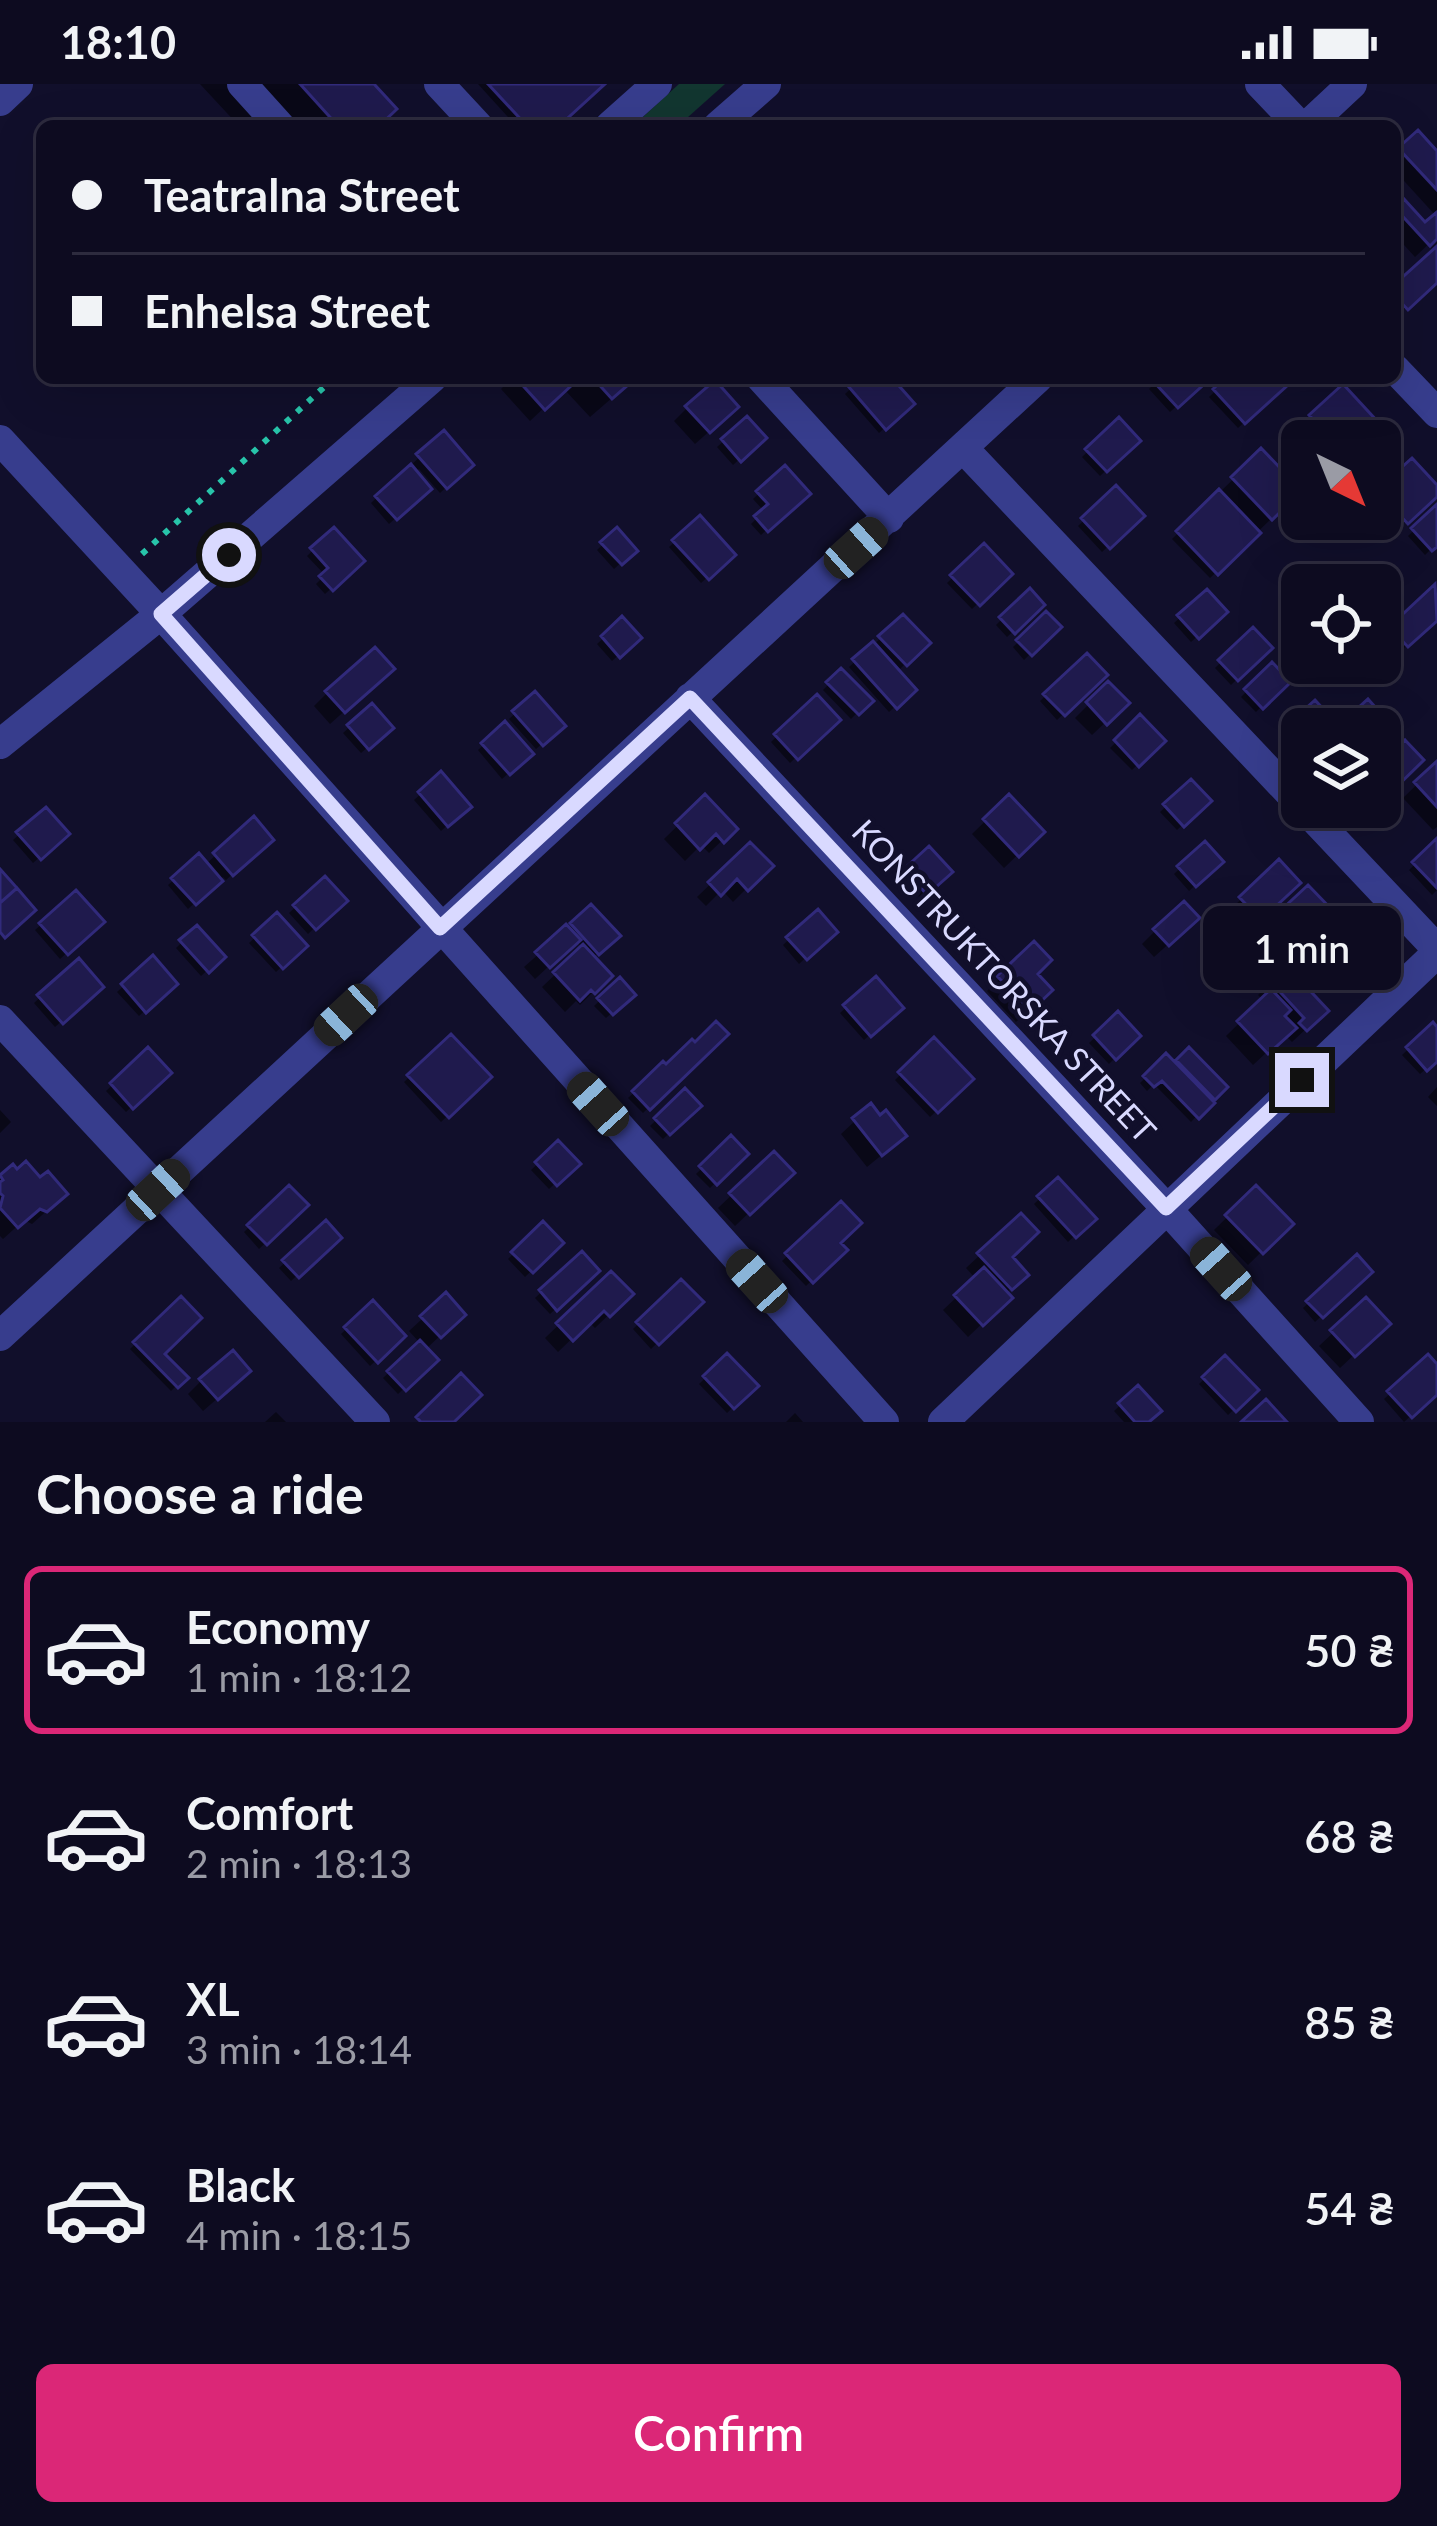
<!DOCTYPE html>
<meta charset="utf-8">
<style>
:root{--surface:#0d0b20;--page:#161429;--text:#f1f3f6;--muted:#9a9ba5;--line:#2d2b3e;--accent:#db2777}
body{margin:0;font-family:Lato,sans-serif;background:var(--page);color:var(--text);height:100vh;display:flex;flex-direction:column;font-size:45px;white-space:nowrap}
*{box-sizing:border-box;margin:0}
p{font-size:39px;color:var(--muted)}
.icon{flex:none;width:66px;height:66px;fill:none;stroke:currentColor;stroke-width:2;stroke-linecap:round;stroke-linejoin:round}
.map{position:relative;height:1338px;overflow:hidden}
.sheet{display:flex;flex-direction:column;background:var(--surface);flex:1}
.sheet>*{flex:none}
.guide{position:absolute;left:36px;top:36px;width:1365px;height:264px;border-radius:18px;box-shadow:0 12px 48px #0002,0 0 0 3px var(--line);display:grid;align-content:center;height:264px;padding:0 36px;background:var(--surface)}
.needle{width:78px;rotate:137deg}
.controls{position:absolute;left:1281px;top:336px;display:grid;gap:24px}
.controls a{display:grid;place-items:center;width:120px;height:120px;border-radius:18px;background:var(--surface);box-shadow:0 12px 48px #0002,0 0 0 3px var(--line);font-size:60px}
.end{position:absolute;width:54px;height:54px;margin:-27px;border:15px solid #d9d9ff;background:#111;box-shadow:0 0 0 6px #111}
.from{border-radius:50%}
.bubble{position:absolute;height:84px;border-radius:18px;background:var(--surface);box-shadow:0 12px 48px #0002,0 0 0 3px var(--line);font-size:39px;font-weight:600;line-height:84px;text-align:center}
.car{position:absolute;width:36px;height:72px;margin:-36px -18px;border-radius:15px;box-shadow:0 0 9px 3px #0007;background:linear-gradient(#222 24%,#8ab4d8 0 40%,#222 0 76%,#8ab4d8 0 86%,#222 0)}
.guide b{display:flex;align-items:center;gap:42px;height:114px;font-size:45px}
.guide b+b{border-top:3px solid var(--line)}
.guide i{width:30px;height:30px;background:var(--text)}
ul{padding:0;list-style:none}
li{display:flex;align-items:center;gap:36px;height:168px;margin:0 24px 18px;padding:0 12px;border:6px solid transparent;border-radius:18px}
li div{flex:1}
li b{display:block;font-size:45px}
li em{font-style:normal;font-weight:600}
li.active{border-color:var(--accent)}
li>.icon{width:108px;height:108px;stroke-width:1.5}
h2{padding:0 36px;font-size:54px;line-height:144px}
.cta{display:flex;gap:24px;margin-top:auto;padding:24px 36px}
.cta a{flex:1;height:138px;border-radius:18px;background:var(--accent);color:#fff;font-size:48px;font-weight:600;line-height:138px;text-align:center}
.status{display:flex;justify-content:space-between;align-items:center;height:84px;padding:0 60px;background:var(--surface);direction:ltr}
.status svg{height:33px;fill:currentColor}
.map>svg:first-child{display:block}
.green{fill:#123630}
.shadow{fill:#0007}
.building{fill:#1f1a4d;stroke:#312a7b;stroke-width:3}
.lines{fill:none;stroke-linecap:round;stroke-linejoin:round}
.path{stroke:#28c4aa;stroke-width:6;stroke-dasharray:6 9;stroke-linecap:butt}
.minor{stroke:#373d8d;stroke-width:30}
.route{stroke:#d9d9ff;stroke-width:15}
.labels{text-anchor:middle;stroke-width:9;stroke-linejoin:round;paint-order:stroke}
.street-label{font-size:33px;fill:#d9d9ff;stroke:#110f2b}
</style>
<div class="status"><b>18:10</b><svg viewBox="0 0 49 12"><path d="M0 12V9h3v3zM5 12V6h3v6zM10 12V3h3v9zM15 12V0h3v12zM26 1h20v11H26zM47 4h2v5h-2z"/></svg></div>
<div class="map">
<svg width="1437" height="1338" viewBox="0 0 1437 1338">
<rect width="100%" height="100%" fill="#110f2b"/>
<path class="green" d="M679 0H725L678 42H633Z"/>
<path class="shadow" d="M200 0H370L376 42H239Z
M478 0H602L556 42H516Z
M1418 50 1437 71V152L1415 173 1395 151V127L1404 119 1425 142 1436 132 1395 87V71Z
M1437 166V196L1400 229 1395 223V204Z
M512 294H635L590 333 564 305 530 337 501 305Z
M862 294H888L911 320 879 349 845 310Z
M1160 294H1207L1170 328 1149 305Z
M1229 294H1235L1242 301 1250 294H1277L1284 301 1238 344 1209 313Z
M1343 305 1354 357H1323L1306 339Z
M687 324 722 336 695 360 674 337Z
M747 336 763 354 733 381 717 363Z
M1119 338 1137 357 1100 392 1082 373Z
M444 350 470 381 440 409 419 385 415 389 428 405 389 440 371 419Z
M1261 368 1299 408 1210 494 1172 455Z
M785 385 806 410 761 451 751 440 764 427 753 415Z
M1437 405V409L1400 443 1380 422V407Z
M1116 406 1140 432 1102 468 1078 442Z
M1437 424V459L1425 471 1408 452Z
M700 435 732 471 701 499 669 463Z
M333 447 361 477 325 510 316 500 325 491 307 472Z
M617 447 634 467 614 485 597 466Z
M984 464 1009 490 972 525 947 499Z
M1435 504 1437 533 1401 567 1386 551Z
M1029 508 1041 521 1007 553 996 541Z
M1207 509 1224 528 1191 558 1174 539Z
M1046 531 1058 543 1024 576 1013 563Z
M903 534 926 559 897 588 913 606 889 628 849 583Z
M622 537 637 554 612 577 597 560Z
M1253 547 1269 564 1231 601 1215 584Z
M1087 573 1104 591 1057 636 1040 617Z
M1272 582 1287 597 1256 628 1241 613Z
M841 588 869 617 851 635 823 606Z
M377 598 330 640 314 622 327 609Z
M1108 601 1126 619 1092 651 1075 634Z
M535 611 562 642 536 665 509 635Z
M817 614 836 635 790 679 771 658Z
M1315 620 1323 645H1302V664L1296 670 1280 652Z
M372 623 390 644 361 669 343 649Z
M1140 635 1162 657 1132 686 1110 664Z
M505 642 530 670 502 695 478 666Z
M1437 681V743L1433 746 1403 714Z
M441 692 468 723 441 747 414 716Z
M1191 699 1208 717 1177 746 1160 728Z
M1009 714 1041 748 1004 784 972 750Z
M705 715 734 745 709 769 701 761 685 777 664 755Z
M1339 723H1372L1349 745 1333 729Z
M46 727 66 750 33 779 13 756Z
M253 737 270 755 226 796 223 793 188 825 168 801 199 774 205 781Z
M1437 759V806L1432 811 1409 786Z
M1204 761 1220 778 1189 807 1174 790Z
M750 762 769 782 733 818 722 806 706 822 697 813Z
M929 766 949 787 920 814 900 793Z
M1279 780 1296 799 1253 839 1235 821Z
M325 796 343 817 308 850 289 829Z
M1308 805 1331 829 1291 867 1268 843Z
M76 810 101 838 60 875 35 846Z
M591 824 617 852 592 874 609 892 580 921 576 917 565 928 542 903 583 864 576 857 535 895 524 883Z
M817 829 834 847 799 880 783 861Z
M277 833 304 862 276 888 249 859Z
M1347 836 1352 857 1365 872 1332 903 1318 888 1310 896 1305 890 1297 897 1325 927 1292 958 1285 951 1253 981 1226 952 1263 916 1258 911 1292 878 1297 883Z
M196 845 222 873 201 892 176 864Z
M1155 847H1183L1154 873 1142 860Z
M1034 861V890L1048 906 1016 938 987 907Z
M152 876 174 900 139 932 117 908Z
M78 878 100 903 55 943 34 919Z
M876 896 900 924 864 956 840 929Z
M620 897 632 911 606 934 594 922Z
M1118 932 1137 952 1109 980 1089 959Z
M1432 943 1437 948V975L1420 990 1402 971Z
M724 950 643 1029 628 1014 663 982 666 985Z
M451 954 488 993 441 1038 404 998Z
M934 958 970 995 930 1033 895 996Z
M148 967 168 989 126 1028 106 1007Z
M1189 968 1224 1003 1191 1038 1154 1000 1147 1007 1140 999 1166 974 1174 982Z
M1437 1003V1022L1428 1013Z
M685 1008 698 1022 663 1055 650 1042Z
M870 1023 889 1065 867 1083 841 1050Z
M0 1026 11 1038 0 1049Z
M731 1056 745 1070 710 1104 696 1090Z
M558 1061 576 1080 549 1105 531 1086Z
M774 1071 791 1089 735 1142 718 1124Z
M13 1084 51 1123 32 1140 24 1136 3 1155 0 1152V1095Z
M1058 1097 1093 1134 1068 1158 1034 1120Z
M289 1105 305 1121 259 1165 244 1148Z
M1256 1105 1290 1140 1248 1181 1214 1146Z
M841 1121 837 1159 843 1166 806 1202 782 1177Z
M1021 1133 1009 1173 1025 1191 1005 1210 1009 1214 968 1253 943 1226 976 1195 966 1184Z
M326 1140 338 1153 291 1197 279 1184Z
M543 1141 560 1159 525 1193 508 1175Z
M582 1171 596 1187 550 1230 535 1214Z
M1357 1174 1369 1187 1315 1238 1303 1224Z
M611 1191 630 1210 595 1244 589 1238 558 1268 545 1254Z
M681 1199 699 1218 651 1265 633 1245Z
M446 1213 462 1231 425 1266 435 1276 398 1310 383 1294 420 1259 409 1247Z
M181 1216 161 1270 184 1294 171 1307 130 1265Z
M1366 1218 1387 1240 1340 1284 1319 1262Z
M373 1220 402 1252 370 1282 341 1250Z
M727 1273 755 1302 727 1329 699 1300Z
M1225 1275 1254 1306 1228 1331 1199 1300Z
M1428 1275 1437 1284V1308L1404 1338 1384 1315Z
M201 1297 234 1300 203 1327 188 1310Z
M1138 1305 1145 1338H1124L1114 1327Z
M276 1328 286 1338H265Z
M795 1329 803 1338H786Z"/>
<path class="building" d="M300 0H374L397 25 379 42H338Z
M488 0H605L559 42H527Z
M1418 46 1437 67V106L1398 64Z
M1404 115 1425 138 1437 128V155L1430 162 1395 124Z
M1437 162V199L1408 226 1395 212V200Z
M516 294H564L571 302 545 326Z
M593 294H636L612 315Z
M858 294H892L915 320 886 346 848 302Z
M1156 294H1211L1178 324 1153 297Z
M1225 294H1240L1242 297 1246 294H1281L1288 301 1245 340 1213 305Z
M715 296 739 323 710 349 685 322Z
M1343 300 1378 338 1358 357H1333L1309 331Z
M747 332 767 354 741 378 721 355Z
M1119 333 1141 357 1107 388 1085 365Z
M1382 341 1396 356 1380 370V357H1364Z
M444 346 474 381 447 405 416 370Z
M1261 364 1302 407 1272 436 1231 393Z
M1412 374 1437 401V413L1408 440 1380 410V403Z
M411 380 432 405 397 436 375 412Z
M785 381 811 410 768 448 754 432 768 420 756 407Z
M1116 401 1145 432 1110 465 1081 434Z
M1219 405 1261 449 1218 491 1176 447Z
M1437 420V463L1432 467 1411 444Z
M700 431 736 471 709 496 672 456Z
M334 443 365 477 333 507 319 492 328 484 310 464Z
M617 443 638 467 622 481 600 458Z
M984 459 1013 490 980 522 950 491Z
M1435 500 1437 537 1408 563 1389 543Z
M1030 504 1045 521 1015 550 999 533Z
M1207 505 1228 528 1199 555 1177 531Z
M1046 527 1062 543 1032 572 1016 556Z
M903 530 931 559 907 582 878 552Z
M622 532 642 554 620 574 601 552Z
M1253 543 1273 564 1238 597 1218 576Z
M873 557 917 606 897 625 852 575Z
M375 563 395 585 345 629 325 607Z
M1087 569 1108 591 1065 632 1043 610Z
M1272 578 1291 598 1263 625 1244 605Z
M841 584 874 617 859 631 826 598Z
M1108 597 1130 619 1107 641 1086 618Z
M535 607 566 642 543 662 512 627Z
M817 610 841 636 798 676 774 650Z
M1368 615 1392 642 1380 653V645H1335Z
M1315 616 1335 638 1327 645H1302V664L1284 644Z
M372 619 394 644 369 666 347 641Z
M1140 630 1166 657 1139 683 1114 656Z
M505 637 534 670 510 691 481 659Z
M1405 656 1424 676 1380 719V680Z
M1437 677V723L1414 698Z
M441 687 472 723 448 743 418 708Z
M1191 695 1212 717 1184 743 1163 720Z
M705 710 738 745 724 759 716 750 700 766 675 739Z
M1009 710 1045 748 1019 773 983 735Z
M46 723 70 750 41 776 16 748Z
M254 732 274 756 233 792 213 769Z
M1437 754V804L1412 778Z
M1205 757 1224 778 1196 803 1177 782Z
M750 758 774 782 748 807 737 795 721 812 708 798Z
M929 762 953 788 927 811 904 785Z
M199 769 223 797 196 821 171 794Z
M1279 775 1301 799 1261 836 1239 813Z
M0 785 17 804 0 819Z
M325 792 348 817 316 846 293 821Z
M1308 801 1335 829 1306 856 1279 828Z
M17 804 36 826 5 854 0 848V819Z
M76 806 105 838 68 871 39 839Z
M1184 817 1200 834 1169 862 1153 845Z
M591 820 621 852 599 871 570 839Z
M818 825 838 848 807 876 786 853Z
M277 828 308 862 283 885 252 851Z
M1347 832 1364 850 1356 857 1369 872 1340 900 1326 885 1318 892 1301 875Z
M566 840 581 856 550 884 535 868Z
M197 841 226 873 209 889 179 856Z
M1034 857 1052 876 1038 890 1053 906 1031 927 997 892Z
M583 860 613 892 595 910 591 906 580 917 553 888Z
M153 871 178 900 146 929 121 900Z
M1292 873 1308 891 1301 897 1329 927 1307 947 1299 939 1304 934 1269 896Z
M79 874 104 903 63 940 37 911Z
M876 892 904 924 871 953 843 921Z
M620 893 636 911 613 931 597 914Z
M1271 905 1291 926 1285 932 1297 944 1268 970 1237 937Z
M1118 927 1141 952 1116 976 1093 951Z
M716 937 729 950 650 1026 632 1007 663 977 666 980 692 955 695 958Z
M1433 938 1437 943V978L1427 987 1406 963Z
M451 950 492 993 449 1034 407 991Z
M934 953 974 995 938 1029 898 988Z
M148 963 172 989 133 1025 110 999Z
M1189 963 1228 1003 1215 1016 1176 976Z
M1166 969 1215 1019 1199 1035 1162 997 1154 1003 1143 992Z
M685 1004 702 1022 670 1051 654 1034Z
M871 1019 880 1031 886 1026 907 1052 882 1072 852 1034Z
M731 1051 749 1070 717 1101 699 1082Z
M558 1056 581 1080 557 1102 535 1078Z
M774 1067 795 1089 750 1131 729 1109Z
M26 1077 40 1093 48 1087 68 1110 47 1128 40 1125 18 1144 0 1124 3 1112 0 1109V1098L3 1096 0 1091 13 1080 17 1085Z
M1058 1093 1097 1135 1076 1154 1037 1112Z
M289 1101 309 1121 267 1161 247 1141Z
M1256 1101 1294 1140 1263 1170 1225 1131Z
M841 1117 862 1139 841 1159 848 1166 813 1199 785 1169Z
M1021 1129 1039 1148 1013 1173 1029 1191 1012 1206 977 1169Z
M326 1136 342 1154 299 1194 282 1176Z
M543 1137 564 1159 533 1189 511 1168Z
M582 1167 600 1187 557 1227 539 1206Z
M1357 1170 1373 1188 1323 1234 1306 1217Z
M984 1183 1013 1214 983 1242 954 1211Z
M611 1187 634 1210 610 1233 604 1227 573 1257 556 1239Z
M681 1195 704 1218 659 1261 636 1238Z
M446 1208 466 1231 441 1254 420 1232Z
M181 1212 202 1234 165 1270 189 1294 178 1304 133 1258Z
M1366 1213 1391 1240 1355 1273 1330 1246Z
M373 1216 406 1252 378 1279 344 1243Z
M420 1256 439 1276 406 1307 387 1287Z
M233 1266 251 1287 218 1316 199 1295Z
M727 1269 759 1302 734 1325 703 1292Z
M1428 1270 1437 1280V1311L1412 1334 1387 1307Z
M1225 1271 1259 1306 1236 1328 1202 1293Z
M461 1289 482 1311 454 1338H421L416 1333Z
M1138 1301 1162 1327 1149 1338H1135L1118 1319Z
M1266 1315 1287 1338H1241Z"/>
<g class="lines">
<path class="path" d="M142 470 334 294"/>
<path class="minor" d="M242 0 280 42
M439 0 478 42
M1260 0 1300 42
M0 17 18 0
M610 42 657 0
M718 42 766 0
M1307 42 1352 0
M1395 285 1437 329
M761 294 889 434
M0 356 161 530 884 1338
M963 364 1302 722
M690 614 1166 1124 1359 1338
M0 660 161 530 432 294
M1303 723 1437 865
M0 936 375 1338
M0 1252 1038 294
M943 1338 1437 869"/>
</g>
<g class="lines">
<path class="route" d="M229 471 161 530 440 844 690 614 1166 1124 1302 996"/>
</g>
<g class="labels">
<g class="street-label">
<text transform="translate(1004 897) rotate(47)" y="12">KONSTRUKTORSKA STREET</text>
</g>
</g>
</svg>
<div class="controls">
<a><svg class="needle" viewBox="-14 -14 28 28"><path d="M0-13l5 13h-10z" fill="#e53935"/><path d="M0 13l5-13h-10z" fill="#9a9ba5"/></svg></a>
<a><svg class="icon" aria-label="locate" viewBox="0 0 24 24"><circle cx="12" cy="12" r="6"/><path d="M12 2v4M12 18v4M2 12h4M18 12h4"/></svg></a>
<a><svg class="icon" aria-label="layers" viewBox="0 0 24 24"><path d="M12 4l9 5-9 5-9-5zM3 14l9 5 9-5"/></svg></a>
</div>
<i class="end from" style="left:229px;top:471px"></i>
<i class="end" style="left:1302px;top:996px"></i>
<div class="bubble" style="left:1203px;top:822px;width:198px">1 min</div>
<i class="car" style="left:856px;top:464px;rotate:48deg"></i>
<i class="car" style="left:346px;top:931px;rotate:227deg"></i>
<i class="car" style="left:598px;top:1020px;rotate:318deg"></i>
<i class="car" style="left:158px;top:1106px;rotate:47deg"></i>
<i class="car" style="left:1221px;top:1185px;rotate:318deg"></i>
<i class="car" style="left:757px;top:1197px;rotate:318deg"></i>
<div class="guide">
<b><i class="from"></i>Teatralna Street</b>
<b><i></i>Enhelsa Street</b>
</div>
</div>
<section class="sheet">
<h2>Choose a ride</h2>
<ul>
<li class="active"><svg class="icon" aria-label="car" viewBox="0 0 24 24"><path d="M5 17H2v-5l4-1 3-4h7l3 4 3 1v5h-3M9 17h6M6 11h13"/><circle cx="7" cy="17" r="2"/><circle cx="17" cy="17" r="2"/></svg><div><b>Economy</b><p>1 min · 18:12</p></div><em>50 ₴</em></li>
<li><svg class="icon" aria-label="car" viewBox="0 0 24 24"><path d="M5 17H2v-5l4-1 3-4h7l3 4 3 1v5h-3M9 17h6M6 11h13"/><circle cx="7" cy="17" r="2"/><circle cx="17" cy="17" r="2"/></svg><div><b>Comfort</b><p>2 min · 18:13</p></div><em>68 ₴</em></li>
<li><svg class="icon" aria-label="car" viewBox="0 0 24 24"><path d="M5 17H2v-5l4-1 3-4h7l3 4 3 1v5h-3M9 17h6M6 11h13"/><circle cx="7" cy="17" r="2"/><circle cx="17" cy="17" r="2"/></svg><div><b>XL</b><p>3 min · 18:14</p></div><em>85 ₴</em></li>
<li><svg class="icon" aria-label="car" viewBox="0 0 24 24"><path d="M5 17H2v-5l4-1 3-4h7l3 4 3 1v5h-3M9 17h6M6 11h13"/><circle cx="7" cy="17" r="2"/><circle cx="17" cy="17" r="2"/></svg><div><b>Black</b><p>4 min · 18:15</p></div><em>54 ₴</em></li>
</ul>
<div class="cta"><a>Confirm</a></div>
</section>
